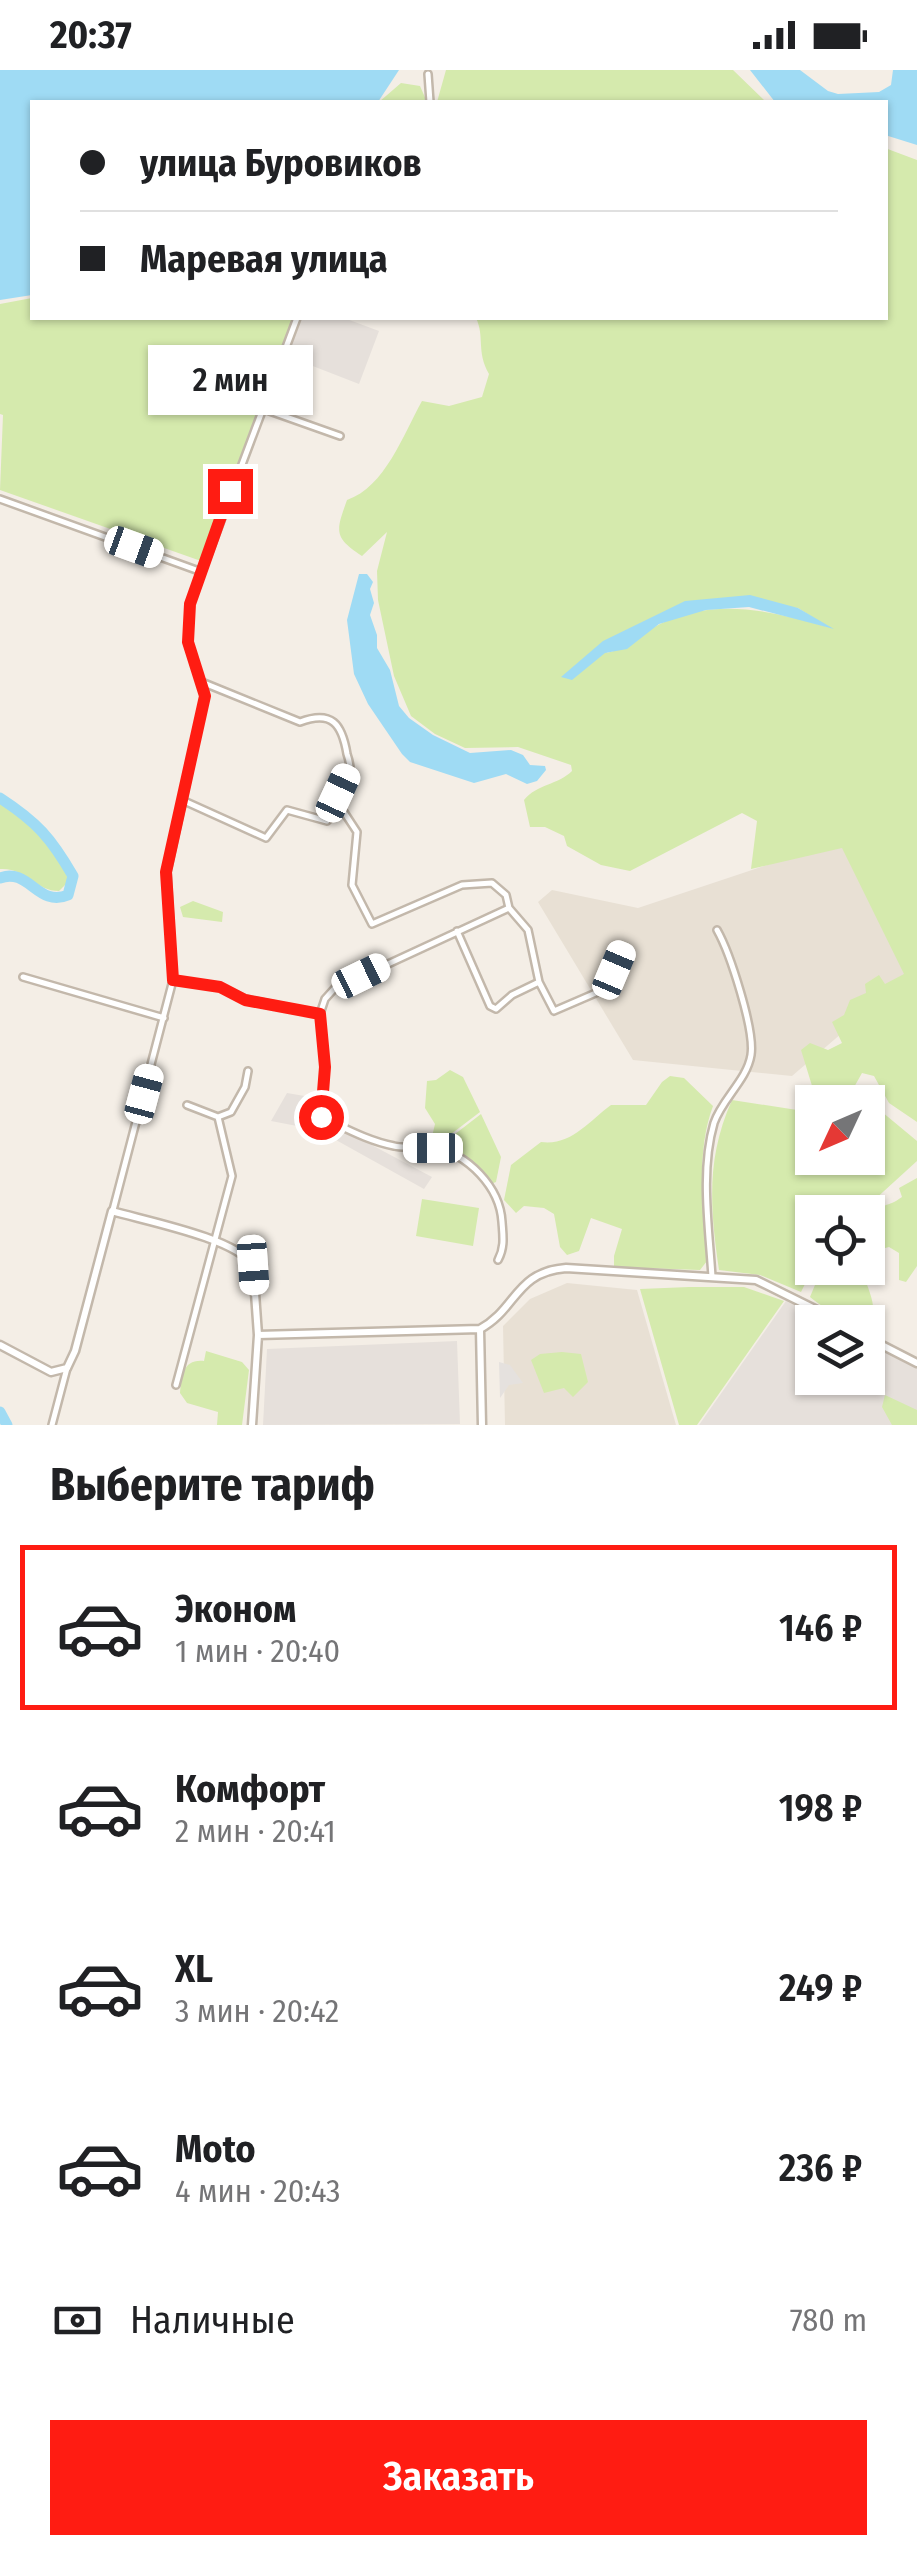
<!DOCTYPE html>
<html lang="ru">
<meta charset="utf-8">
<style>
:root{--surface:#fff;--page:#f2f2f2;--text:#202124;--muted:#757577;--line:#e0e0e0;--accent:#ff1c12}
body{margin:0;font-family:"Fira Sans Condensed",sans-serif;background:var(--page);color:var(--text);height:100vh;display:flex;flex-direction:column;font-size:38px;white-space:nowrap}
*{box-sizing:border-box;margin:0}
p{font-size:32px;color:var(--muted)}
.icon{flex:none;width:55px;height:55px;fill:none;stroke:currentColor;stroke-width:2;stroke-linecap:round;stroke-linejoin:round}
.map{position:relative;height:1355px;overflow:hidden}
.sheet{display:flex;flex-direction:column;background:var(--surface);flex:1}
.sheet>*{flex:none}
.hud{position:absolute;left:30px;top:30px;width:858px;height:220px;border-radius:0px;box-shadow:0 2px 8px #0004;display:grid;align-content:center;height:220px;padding:0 50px;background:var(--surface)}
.needle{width:65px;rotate:226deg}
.buttons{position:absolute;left:795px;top:1015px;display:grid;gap:20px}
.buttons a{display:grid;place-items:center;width:90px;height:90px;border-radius:0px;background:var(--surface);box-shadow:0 2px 8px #0004;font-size:50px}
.end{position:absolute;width:45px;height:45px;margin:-22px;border:12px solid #ff1c12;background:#fff;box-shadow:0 0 0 5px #fff}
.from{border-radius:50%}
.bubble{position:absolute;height:70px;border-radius:0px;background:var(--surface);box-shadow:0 2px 8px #0004;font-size:32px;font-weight:600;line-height:70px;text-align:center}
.car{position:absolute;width:30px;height:60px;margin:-30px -15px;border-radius:12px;box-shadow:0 0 8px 2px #0007;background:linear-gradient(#fff 24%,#345 0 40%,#fff 0 76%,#345 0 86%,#fff 0)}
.hud b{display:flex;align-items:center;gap:35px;height:95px;font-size:38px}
.hud b+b{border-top:2px solid var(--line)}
.hud i{width:25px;height:25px;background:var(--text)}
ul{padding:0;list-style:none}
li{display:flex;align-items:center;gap:30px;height:165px;margin:0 20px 15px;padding:0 30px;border:5px solid transparent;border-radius:0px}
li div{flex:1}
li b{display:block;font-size:38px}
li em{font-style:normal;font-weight:600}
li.active{border-color:var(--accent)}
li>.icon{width:90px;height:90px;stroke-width:1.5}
h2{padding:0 50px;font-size:45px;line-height:120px}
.pay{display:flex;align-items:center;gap:25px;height:110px;padding:0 50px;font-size:38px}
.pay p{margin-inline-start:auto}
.primary-button{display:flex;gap:20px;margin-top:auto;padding:20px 50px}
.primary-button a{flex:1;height:115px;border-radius:0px;background:var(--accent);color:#fff;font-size:40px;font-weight:600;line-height:115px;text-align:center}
.status{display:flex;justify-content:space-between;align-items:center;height:70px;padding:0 50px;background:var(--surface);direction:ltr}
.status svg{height:28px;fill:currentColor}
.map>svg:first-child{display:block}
.residential{fill:#e8e0d4}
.industrial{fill:#e6e0db}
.green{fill:#d5eaad;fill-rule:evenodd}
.parking{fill:#e5e1de}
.water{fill:#9fdbf4}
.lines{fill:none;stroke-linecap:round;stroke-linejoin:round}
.river{stroke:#9fdbf4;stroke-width:11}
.minor-casing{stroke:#c3b8ab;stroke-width:10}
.tertiary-casing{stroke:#c3b8ab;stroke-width:11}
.minor{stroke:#fff;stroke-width:5}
.tertiary{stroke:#fff;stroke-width:6}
.route{stroke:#ff1c12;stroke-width:12}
</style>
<div class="status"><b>20:37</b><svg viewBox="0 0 49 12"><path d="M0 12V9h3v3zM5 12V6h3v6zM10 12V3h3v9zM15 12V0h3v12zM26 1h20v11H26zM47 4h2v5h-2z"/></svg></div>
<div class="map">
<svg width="917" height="1355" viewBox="0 0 917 1355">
<rect width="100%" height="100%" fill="#f4eee6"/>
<path class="residential" d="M863 763 913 902 792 1006 633 990 538 832 552 820 638 838Z
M567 1213 637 1220 676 1355H505L503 1256 530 1229Z"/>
<path class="industrial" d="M301 248H344L379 261 359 314 287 286Z
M287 1023 316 1028 317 1046 432 1107 424 1119 318 1060 271 1051Z
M786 1231 830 1252H812V1308H868V1270L917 1294V1355H699Z
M457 1271 460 1354 263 1355 267 1279Z"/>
<path class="green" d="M446 0H733L766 32H437Z
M401 13 420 16 427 32H379Z
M885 78 917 90V1052L889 1033 874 1006 862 1003 848 1028 813 1019 801 980 810 973 828 980 842 973 832 952 844 945 850 930 866 923 865 914 879 905 885 914 904 904 842 778 751 799 757 751 742 743 630 801 601 795 567 776 564 766 545 757H530L524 730C537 714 558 715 572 701L571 695 518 677 465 678 435 664 411 646 394 606 378 530 377 501 387 462 362 486C333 467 336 461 347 430 385 417 403 365 422 331L449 336 482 327 489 304C476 281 485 267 476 248H885ZM686 531 798 538 828 557C773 541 714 527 660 554 636 566 635 577 606 583Z
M32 228V248H293L201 491 0 420 3 345 0 344V234Z
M0 733C28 750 65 777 68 812L59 821C36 821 25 797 0 799Z
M193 831 223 842 222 852 183 847 180 837Z
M450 1000 463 1007 480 1042 438 1074 430 1075 435 1054 425 1038 427 1011 436 1010Z
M670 1006 684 1008 713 1036C695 1085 704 1139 707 1191L700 1200 614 1197V1186L622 1159 591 1148 579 1181 567 1185 560 1177 554 1144 544 1138 524 1136 516 1143 504 1130 511 1095 541 1072C571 1076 588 1052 611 1035H646L662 1012Z
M732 1030 797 1040 812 1046V1088H868L870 1032 917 1071V1091L861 1142H812L813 1198 801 1222 760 1205 719 1200C710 1138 706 1088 732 1030Z
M481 1044 501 1087 496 1112 491 1114 470 1092 442 1078 446 1071Z
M917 1108V1196L906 1212 899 1210V1183L889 1177 874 1181 868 1188V1147C883 1132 887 1138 902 1127L899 1118Z
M422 1129 479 1138 473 1176 416 1166Z
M822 1198H862C864 1210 872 1224 873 1236 875 1273 820 1236 810 1227Z
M689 1217H744L784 1231 697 1355H679L640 1219Z
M206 1281 242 1292 249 1300 242 1355H217L218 1342 187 1333 180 1323C182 1305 183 1289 204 1291Z
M562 1282 581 1284 588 1312 573 1327 564 1318 544 1323 531 1290 540 1284Z
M885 1325 917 1340V1355H892L882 1337Z"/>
<path class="parking" d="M499 1292 510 1295 523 1313 509 1315 500 1328Z"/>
<path class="water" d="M0 0H399L378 32H32V225L0 230Z
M750 0H800L828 21 838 24 879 22 891 15 893 0H917V75L885 65V32H775Z
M359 504H367L373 512 370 519 374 533 370 545 377 565V578L390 600 399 636 409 648 433 665 470 683 511 680 523 685 530 695 545 696 546 700 537 711 527 714 506 704 474 713 410 692 402 684 368 634 354 604 347 550Z
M750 525 798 538 834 559 749 537 706 540 659 554 627 579 605 583 572 610 561 607 603 571 685 531Z"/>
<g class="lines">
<path class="river" d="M0 728C37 752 51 768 73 806L68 825C38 838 29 797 0 808
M0 1342 7 1355"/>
<defs>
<path id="minor" d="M428 4 430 32
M261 338 340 366
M0 429 199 501
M204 613 300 652C332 640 342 654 347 684 348 687 350 696 350 699 347 714 338 720 340 736
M182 730 266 768 287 740 327 751 340 736 357 762 352 815 372 854 462 815 492 813 506 825 509 838
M457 861 490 936 496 939 512 925 539 912
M23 907 164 948
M173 910 220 917 245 929 320 944
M218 1047 231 1042 245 1017 248 1001
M113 1140 173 910 167 802 205 626 188 572 190 533 297 248
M498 1190C505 1177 503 1166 502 1152 500 1117 468 1084 433 1077 420 1075 406 1079 394 1076 368 1071 345 1058 321 1047L325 997 320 944 325 929 334 919 509 838 528 860 539 912 554 941 605 919 622 880
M712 1207C709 1158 700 1101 714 1053 722 1029 747 1010 751 985 755 960 730 883 717 860
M176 1315 232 1106 218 1047 187 1035
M52 1355 67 1298"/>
<path id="tertiary" d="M480 1259 482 1355
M258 1265 480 1259C517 1239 515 1202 566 1198L756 1210 841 1252
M868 1268 917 1293
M0 1275 51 1302 67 1298 75 1281 112 1141C146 1151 235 1168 253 1195L258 1265 252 1355"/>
</defs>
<use href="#minor" class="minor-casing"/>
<use href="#tertiary" class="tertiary-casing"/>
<use href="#minor" class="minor"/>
<use href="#tertiary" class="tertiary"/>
</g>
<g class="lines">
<path class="route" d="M230 421 190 534 188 572 205 626 166 802 173 910 220 917 245 930 320 944 325 997 321 1047"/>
</g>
</svg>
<div class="buttons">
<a><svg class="needle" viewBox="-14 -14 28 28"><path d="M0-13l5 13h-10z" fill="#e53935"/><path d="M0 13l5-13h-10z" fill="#757577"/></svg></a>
<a><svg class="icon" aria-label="locate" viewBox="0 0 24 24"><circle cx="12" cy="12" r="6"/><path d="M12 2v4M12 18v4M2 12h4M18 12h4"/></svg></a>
<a><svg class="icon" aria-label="layers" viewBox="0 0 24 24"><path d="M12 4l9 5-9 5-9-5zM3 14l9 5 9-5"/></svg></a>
</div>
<i class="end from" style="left:321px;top:1047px"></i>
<i class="end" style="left:230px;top:421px"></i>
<div class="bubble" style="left:148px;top:275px;width:165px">2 мин</div>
<i class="car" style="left:134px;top:477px;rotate:110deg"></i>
<i class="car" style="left:338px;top:723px;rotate:25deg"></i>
<i class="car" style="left:614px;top:900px;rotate:23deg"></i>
<i class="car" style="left:361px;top:906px;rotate:64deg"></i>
<i class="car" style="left:144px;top:1024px;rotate:15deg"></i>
<i class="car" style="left:433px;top:1078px;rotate:270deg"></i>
<i class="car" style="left:253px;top:1195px;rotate:176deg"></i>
<div class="hud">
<b><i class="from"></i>улица Буровиков</b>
<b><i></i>Маревая улица</b>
</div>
</div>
<section class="sheet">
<h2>Выберите тариф</h2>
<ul>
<li class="active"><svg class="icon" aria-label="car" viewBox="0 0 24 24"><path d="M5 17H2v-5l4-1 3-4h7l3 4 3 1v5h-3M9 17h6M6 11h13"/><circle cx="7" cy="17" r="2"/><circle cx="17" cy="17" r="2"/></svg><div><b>Эконом</b><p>1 мин · 20:40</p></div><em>146 ₽</em></li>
<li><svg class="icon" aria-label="car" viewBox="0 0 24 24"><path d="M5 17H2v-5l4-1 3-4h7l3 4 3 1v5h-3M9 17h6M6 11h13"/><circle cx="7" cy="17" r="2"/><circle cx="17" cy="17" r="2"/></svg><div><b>Комфорт</b><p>2 мин · 20:41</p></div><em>198 ₽</em></li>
<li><svg class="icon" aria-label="car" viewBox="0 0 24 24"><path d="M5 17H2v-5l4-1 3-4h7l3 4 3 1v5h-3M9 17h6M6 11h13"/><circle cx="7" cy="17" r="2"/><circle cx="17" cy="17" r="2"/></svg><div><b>XL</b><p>3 мин · 20:42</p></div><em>249 ₽</em></li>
<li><svg class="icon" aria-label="car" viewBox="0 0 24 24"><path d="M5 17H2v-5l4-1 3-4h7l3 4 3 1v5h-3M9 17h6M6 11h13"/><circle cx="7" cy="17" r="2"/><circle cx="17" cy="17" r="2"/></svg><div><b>Moto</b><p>4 мин · 20:43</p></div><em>236 ₽</em></li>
</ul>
<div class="pay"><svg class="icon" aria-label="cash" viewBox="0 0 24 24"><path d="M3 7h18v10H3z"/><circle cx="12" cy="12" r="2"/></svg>Наличные<p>780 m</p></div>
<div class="primary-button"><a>Заказать</a></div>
</section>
